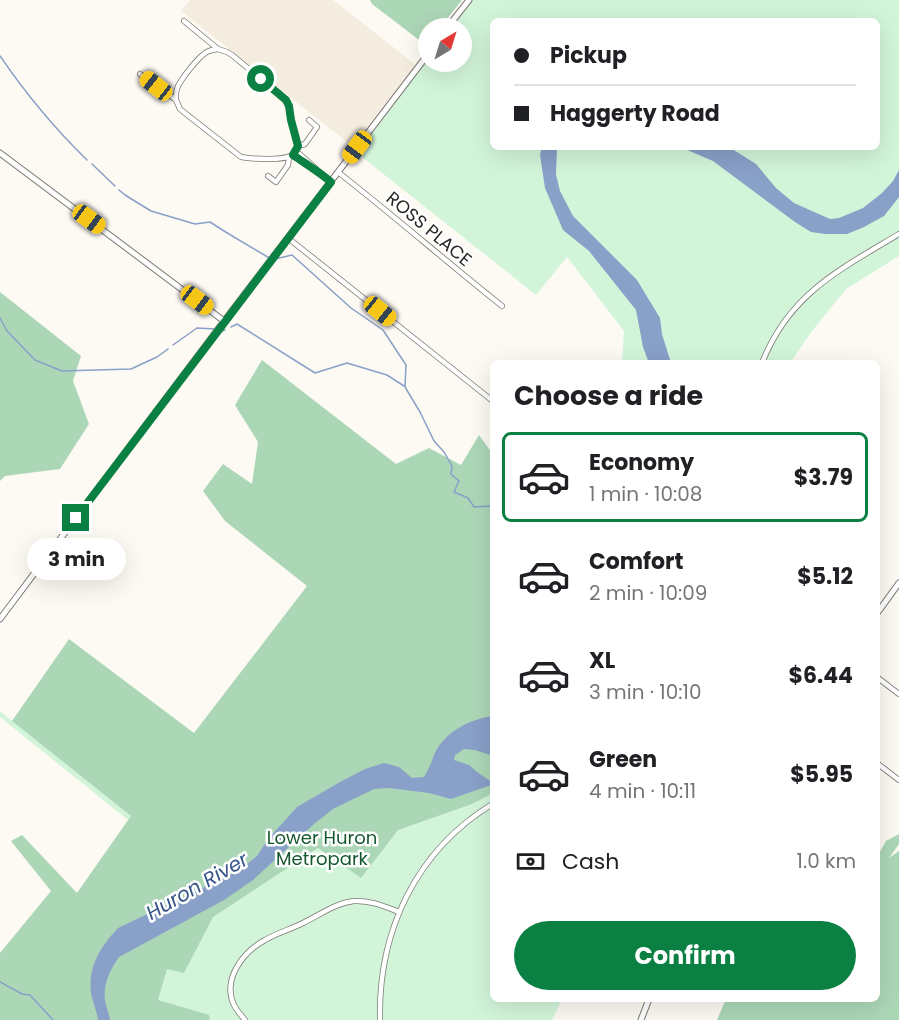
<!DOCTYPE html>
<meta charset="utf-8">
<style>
:root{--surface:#fff;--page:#f2f2f2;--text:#202124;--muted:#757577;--line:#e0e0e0;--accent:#0b8043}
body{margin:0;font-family:Poppins,sans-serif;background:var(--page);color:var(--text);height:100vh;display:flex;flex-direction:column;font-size:22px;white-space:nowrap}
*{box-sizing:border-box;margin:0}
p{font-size:20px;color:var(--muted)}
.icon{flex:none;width:33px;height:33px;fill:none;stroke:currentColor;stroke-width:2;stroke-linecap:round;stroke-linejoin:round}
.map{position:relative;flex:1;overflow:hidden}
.panel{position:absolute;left:490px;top:360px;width:390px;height:642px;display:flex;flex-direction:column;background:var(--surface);border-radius:9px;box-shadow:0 6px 24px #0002}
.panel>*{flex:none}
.hud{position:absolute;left:490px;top:18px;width:390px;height:132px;border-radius:9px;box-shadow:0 6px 24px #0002;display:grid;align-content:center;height:132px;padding:0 24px;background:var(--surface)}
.needle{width:39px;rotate:38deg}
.fabs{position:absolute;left:418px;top:18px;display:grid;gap:12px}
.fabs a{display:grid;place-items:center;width:54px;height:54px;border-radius:50%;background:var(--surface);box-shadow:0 6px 24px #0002;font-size:30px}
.end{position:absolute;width:27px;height:27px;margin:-14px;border:8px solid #0b8043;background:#fff;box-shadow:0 0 0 3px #fff}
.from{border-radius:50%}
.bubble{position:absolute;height:42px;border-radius:21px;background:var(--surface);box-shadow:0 6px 24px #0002;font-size:20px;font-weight:700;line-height:42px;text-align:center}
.car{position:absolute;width:18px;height:36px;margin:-18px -9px;border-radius:8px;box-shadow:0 0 4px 2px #0007;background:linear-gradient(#f5c518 24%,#345 0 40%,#f5c518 0 76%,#345 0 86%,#f5c518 0)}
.hud b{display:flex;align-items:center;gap:21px;height:57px;font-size:22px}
.hud b+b{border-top:2px solid var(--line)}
.hud i{width:15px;height:15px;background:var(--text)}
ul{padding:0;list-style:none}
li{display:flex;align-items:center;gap:18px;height:90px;margin:0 12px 9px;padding:0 12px;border:3px solid transparent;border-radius:9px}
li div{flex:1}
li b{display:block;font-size:22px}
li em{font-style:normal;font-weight:700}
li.active{border-color:var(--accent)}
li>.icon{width:54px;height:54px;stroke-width:1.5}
h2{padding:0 24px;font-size:27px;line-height:72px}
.pay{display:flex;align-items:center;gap:15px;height:66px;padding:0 24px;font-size:22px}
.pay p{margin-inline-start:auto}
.primary-button{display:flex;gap:12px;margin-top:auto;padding:12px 24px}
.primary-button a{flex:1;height:69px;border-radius:36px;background:var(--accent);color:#fff;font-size:24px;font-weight:700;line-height:69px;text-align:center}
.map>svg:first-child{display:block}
.built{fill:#f5ece0}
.green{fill:#d2f5da;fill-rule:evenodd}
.forest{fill:#acd7b7}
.water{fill:#89a0c8}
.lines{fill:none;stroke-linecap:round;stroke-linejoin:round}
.stream{stroke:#89a0c8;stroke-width:1.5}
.minor-casing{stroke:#7b7873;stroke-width:6}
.tertiary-casing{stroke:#7b7873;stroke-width:7}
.minor{stroke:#fff;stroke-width:4.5}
.tertiary{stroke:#fff;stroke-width:5}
.route{stroke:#0b8043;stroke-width:8}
.labels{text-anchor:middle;stroke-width:5;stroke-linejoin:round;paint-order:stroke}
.street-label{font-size:18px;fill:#292725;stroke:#fff}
.park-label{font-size:18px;fill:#15572e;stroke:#fff}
.water-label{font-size:20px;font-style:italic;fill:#375489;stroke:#fff}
</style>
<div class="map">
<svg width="899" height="1020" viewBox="0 0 899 1020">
<rect width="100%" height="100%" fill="#fdf9f3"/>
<path class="built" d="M190 0H333L416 65 352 146 181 11Z"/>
<path class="green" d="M473 0H899V256L846 289 812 331 790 363H622L624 331 567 257 536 295 357 153 429 58V62H462V28H451ZM494 21H878V147H494Z
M271 371 494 662V999H562L552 1020H0V1004L128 820 0 717V711L131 816 365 511 239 413Z"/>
<path class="forest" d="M370 0H462L440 28H429V43L427 46 372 4Z
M0 292 81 356 73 381 89 424 60 469 5 476 0 481Z
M262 360 396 464 429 448 461 465 479 435 494 456 493 793 472 804 398 830 361 878 318 848 213 917 184 973 167 969 158 1000 209 1015 210 1020H0V953L51 891 11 841 22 835 77 893 131 816 12 721 69 639 194 733 307 586 225 521 203 491 223 464 252 484 258 442 235 405Z
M899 834V844L889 858 899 851V1020H717L726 999H878V855L886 841Z"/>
<path class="water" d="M542 147H557L556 175 560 191 573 216 637 280 660 318 662 334 671 363H649L643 347 636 310 589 251 563 230 545 188 540 155Z
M680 147H729L756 164 776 188 794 203 830 219 839 218 863 208 882 193 893 181 899 170V197L884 216 864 227 847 234H825L811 232 795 222 713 161Z
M493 716V756L475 750 464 749 455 755 454 760 469 765 477 772 490 781 491 785 451 799 429 793 389 788 374 789 333 809 314 824 253 880 224 900 119 957C110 970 103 984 105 1000 106 1007 109 1013 110 1020H98C97 1010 92 1002 91 992 88 966 101 946 118 928L240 870 257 856 268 839 297 807 340 782 365 769 384 763 399 767 412 778 424 777C429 769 431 763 434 755 444 732 470 719 493 716Z"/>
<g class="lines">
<path class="stream" d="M0 56C26 94 54 128 87 160
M92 164 115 186
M119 190 125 195 151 211 195 224 210 222 224 231 271 259
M275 259 292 255 351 308 383 330 406 365 405 387 420 412 434 441 444 452 452 466 451 474 459 481 454 492 468 498 474 507 490 506 494 507
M0 318 7 331 35 360 62 371 131 369 157 357 168 349
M231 327 237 324 315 373 347 363 387 375 404 386
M219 330 222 331 225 330
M173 345 197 328 215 329
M494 532 492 542 494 549
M0 982 22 994 30 995 53 1020"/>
<defs>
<path id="minor" d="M184 21 218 49 227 52 232 55 284 98 289 106 291 120 298 146 296 151
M140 74 176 100 180 109 190 117 241 157C251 159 284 161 292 155 294 154 295 152 296 151
M176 100C175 95 176 91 178 86 183 77 196 60 204 54 208 50 213 50 218 49
M298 146 305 144 317 127 309 120
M296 151 331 182
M293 155 305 164 314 168
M338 172C394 216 447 262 502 306
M268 176 276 182 288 165 289 157
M288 238 494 402
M762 363C789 294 839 270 899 234
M878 678 899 694
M878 764 899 780
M245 1020C241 1015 237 1011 234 1005 222 979 243 952 265 940 277 933 291 929 303 923 320 915 335 903 354 901 370 900 384 906 399 912
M380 1020C378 931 416 850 494 803"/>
<path id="tertiary" d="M447 28 469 0
M0 153 224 321
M878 612 899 583
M0 619 218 329 429 53
M641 1020 649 999"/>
</defs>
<use href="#minor" class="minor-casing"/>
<use href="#tertiary" class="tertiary-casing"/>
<use href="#minor" class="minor"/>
<use href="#tertiary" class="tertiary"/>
</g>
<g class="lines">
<path class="route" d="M76 518 331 182C319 172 306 164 293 155L298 146 291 120 289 106 286 100 261 79"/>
</g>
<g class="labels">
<g class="street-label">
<text transform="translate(429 229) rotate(40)" y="6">ROSS PLACE</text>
</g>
<g class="park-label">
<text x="322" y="844">Lower Huron<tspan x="322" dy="21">Metropark</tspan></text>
</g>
<g class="water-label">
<text transform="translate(197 886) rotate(-30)" y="7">Huron River</text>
</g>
</g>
</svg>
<div class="fabs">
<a><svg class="needle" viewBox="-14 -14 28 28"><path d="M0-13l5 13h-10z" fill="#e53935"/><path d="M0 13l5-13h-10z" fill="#757577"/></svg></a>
</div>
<i class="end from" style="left:261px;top:79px"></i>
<i class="end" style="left:76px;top:518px"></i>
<div class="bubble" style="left:27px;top:538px;width:99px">3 min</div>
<i class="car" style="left:156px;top:86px;rotate:308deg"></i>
<i class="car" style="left:357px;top:147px;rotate:217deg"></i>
<i class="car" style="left:89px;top:219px;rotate:126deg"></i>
<i class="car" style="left:197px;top:300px;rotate:127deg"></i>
<i class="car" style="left:380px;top:311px;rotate:129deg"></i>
<div class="hud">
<b><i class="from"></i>Pickup</b>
<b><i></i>Haggerty Road</b>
</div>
<section class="panel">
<h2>Choose a ride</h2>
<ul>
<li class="active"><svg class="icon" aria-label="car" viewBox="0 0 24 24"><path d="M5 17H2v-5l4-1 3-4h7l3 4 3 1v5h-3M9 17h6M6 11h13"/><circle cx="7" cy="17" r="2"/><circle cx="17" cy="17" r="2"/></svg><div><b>Economy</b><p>1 min · 10:08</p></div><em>$3.79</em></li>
<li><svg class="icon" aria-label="car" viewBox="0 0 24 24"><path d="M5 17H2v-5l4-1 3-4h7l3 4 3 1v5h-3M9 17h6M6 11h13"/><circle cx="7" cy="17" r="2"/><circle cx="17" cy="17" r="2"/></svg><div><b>Comfort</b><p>2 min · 10:09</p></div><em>$5.12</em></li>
<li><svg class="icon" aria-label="car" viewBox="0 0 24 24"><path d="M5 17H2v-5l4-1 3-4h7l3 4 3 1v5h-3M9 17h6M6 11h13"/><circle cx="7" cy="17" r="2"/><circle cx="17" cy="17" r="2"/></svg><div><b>XL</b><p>3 min · 10:10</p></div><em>$6.44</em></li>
<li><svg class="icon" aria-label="car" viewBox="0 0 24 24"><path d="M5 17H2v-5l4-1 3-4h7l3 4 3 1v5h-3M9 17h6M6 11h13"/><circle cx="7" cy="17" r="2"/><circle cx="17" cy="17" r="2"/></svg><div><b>Green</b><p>4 min · 10:11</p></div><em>$5.95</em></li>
</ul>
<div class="pay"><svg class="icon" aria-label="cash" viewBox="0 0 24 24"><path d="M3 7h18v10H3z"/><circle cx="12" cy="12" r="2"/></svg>Cash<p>1.0 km</p></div>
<div class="primary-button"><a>Confirm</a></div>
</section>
</div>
